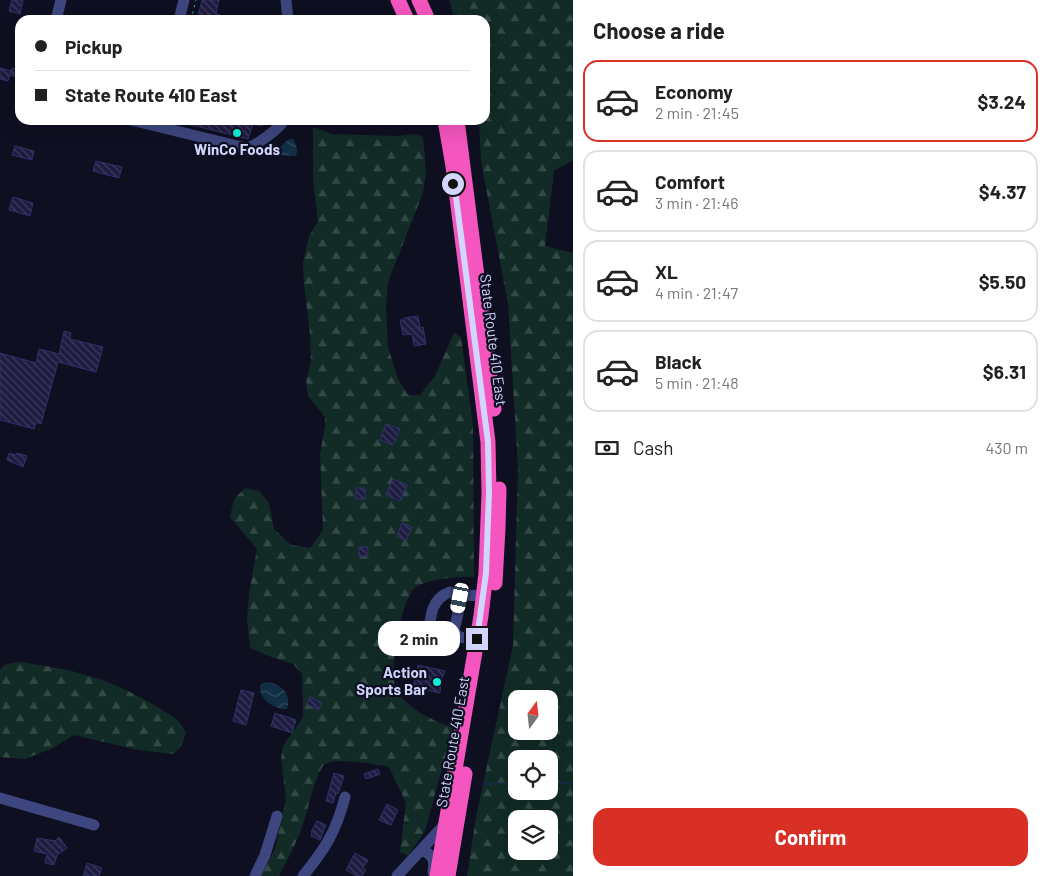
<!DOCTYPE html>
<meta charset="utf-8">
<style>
:root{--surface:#fff;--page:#f6f6f6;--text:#222;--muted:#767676;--line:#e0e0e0;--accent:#d93025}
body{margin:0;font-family:Barlow,sans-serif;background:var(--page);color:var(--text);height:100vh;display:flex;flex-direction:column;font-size:19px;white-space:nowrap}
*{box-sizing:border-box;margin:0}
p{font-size:16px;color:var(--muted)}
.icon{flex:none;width:28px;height:28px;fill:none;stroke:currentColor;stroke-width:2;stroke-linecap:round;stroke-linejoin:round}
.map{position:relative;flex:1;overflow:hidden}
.sheet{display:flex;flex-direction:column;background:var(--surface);width:475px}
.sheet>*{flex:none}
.guide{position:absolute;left:15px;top:15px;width:475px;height:110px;border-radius:15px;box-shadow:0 5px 20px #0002;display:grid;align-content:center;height:110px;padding:0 20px;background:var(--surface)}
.needle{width:32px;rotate:15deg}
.controls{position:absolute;left:508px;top:690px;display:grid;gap:10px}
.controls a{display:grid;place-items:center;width:50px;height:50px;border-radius:10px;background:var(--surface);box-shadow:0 5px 20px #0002;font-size:25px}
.end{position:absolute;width:22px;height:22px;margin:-11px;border:6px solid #d2d5fc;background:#111;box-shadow:0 0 0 2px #111}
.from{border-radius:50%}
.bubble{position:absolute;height:35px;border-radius:15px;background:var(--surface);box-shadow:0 5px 20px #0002;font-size:16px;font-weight:700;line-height:35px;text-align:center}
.car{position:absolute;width:15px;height:30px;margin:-15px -8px;border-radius:6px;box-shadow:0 0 4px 1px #0007;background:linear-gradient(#fff 24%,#345 0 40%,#fff 0 76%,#345 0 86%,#fff 0)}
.guide b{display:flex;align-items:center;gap:18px;height:48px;font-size:19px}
.guide b+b{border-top:1px solid var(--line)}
.guide i{width:12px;height:12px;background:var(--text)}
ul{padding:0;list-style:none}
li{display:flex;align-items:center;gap:15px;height:82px;margin:0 10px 8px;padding:0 10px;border:2px solid var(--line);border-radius:15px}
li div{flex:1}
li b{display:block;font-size:19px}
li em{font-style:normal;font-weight:700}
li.current{border-color:var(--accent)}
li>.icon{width:45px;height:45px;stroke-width:1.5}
h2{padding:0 20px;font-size:22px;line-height:60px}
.pay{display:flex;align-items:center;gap:12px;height:55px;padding:0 20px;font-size:19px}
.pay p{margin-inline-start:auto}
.primary-button{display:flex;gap:10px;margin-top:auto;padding:10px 20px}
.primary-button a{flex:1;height:58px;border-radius:15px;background:var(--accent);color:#fff;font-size:20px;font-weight:700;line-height:58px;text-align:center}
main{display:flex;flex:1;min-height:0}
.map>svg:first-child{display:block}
.forest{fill:url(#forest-firs);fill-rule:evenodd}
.water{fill:url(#water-waves)}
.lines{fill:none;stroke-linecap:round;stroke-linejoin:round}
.stream{stroke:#112e44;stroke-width:2}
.building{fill:url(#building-back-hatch);stroke:#31306c}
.path{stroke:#36ad90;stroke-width:1;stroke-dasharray:2.5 4;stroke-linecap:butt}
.minor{stroke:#3d467e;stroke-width:11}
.highway{stroke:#f455bf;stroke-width:15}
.route{stroke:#d2d5fc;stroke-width:6}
.poi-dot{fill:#0fecd9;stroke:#0f0f22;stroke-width:2}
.labels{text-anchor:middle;stroke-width:4.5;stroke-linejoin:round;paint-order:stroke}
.poi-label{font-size:15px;font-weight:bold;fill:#d2d5fc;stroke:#0f0f22}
.street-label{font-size:15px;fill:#d2d5fc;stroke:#0f0f22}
</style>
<main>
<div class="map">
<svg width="573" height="876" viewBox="0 0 573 876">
<defs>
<pattern id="forest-firs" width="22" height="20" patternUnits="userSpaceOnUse" patternTransform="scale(1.25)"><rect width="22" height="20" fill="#122b26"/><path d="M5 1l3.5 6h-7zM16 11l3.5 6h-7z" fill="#344946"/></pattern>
<pattern id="water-waves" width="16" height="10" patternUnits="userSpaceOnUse" patternTransform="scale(1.25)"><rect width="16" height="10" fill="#112e44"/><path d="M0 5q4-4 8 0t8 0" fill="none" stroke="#334b60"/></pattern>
<pattern id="building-back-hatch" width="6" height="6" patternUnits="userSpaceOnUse" patternTransform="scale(1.25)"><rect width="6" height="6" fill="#1d1c41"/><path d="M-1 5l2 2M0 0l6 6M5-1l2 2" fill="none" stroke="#3d3c5d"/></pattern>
</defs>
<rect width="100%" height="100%" fill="#0f0f22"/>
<path class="forest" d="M449 0H573V160L554 171 545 246 573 253V876H467L476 817 513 645 518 468 508 304 481 161 479 120H485V20H455ZM516 699H549V731H516ZM516 759H549V791H516ZM516 819H549V851H516Z
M313 127 332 134 396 136 416 134 423 137 426 171 423 193 388 282 386 305 388 347 398 379 408 395H420L435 376 454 333 461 337 473 425 474 577C461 576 421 579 412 591 401 606 387 674 397 691 410 711 433 720 453 728L425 831 408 856 400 852 406 803 389 767C377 764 333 757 324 765 314 776 308 812 302 827 296 844 287 860 279 876H261L275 849 286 799 281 759 283 746 303 717 302 674 293 664 274 658 250 648 247 619 249 594 257 549 230 517 234 499 245 488 259 491 269 503 274 529 291 545 310 548 323 530 320 454 325 426V417L308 396 306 381 311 362 310 334 304 284 303 262 309 236 318 221 313 179Z
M18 662C73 669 110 678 159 708 171 716 180 719 186 733L181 747 173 754 138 750 74 735 53 748 25 759 0 757V670L4 665Z"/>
<path class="water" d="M289 139H293C297 145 298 150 296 156L280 155 274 152Z
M267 682C281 684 292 693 287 709 275 710 260 700 260 687L261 684Z"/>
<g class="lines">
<path class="stream" d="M549 783H573
M484 784 516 783"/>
</g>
<path class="building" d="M12 0H23L20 14 9 11Z
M202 0H219L216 14 231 18V20H197Z
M0 68 11 71 8 81 0 79Z
M12 68 20 70V78L10 75Z
M180 120H271L261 126 253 124 248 139 180 122Z
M15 146 34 151 32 160 12 155Z
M96 161 122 167 119 178 93 171Z
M13 197 33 203 30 216 9 210Z
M418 316 420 328 423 327 426 344 414 346 412 334 403 335 400 320H404V318Z
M64 331 71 333 70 339 103 347 96 372 58 362 41 424 36 422 34 429 0 420V353L36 363 39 349 59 354Z
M386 424 400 429 393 445 380 440Z
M9 453 16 455 17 453 27 456 23 467 7 460Z
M393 479 407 485 400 501 386 495Z
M356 488H365V499H356Z
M402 523 412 527 406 540 397 536Z
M359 547H368V556H359Z
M418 665 445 671 441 681 440 693 413 687Z
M241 690 254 693 246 725 233 721Z
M310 697 322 703 318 710 307 704Z
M275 713 296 720 292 733 271 726Z
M378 769 380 774 366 779 364 774Z
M334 773 344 776 338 794 336 793 333 803 326 801Z
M387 804 398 810 391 825 379 820Z
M317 821 326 825 320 840 311 836 312 832H311Z
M59 837 67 848 57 855 54 865 45 863 47 854 34 851 37 838 55 841Z
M355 853 368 860 363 868 366 870 362 876H357L346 870Z
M87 863 102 868 99 876H83Z"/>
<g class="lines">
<path class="path" d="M65 18 73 20
M191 20 196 0"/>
<path class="minor" d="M286 0 288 20
M56 20 61 0
M179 20 184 0
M131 120 246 148C256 146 279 129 284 120
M477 639 459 637 454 631 462 595 483 596
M429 640C430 621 429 599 450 592L462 595
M0 798 94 825
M433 872C435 860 433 854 421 850L446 823
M255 876 265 855 277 816
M303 876C325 849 336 832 345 797
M397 876 421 850"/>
<path class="highway" d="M398 0 407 20
M419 0 428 20
M457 120 494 409
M495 583 498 528 499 489
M437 876 481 616 486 573 489 493 488 442 453 166 445 120
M448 876 465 774"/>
</g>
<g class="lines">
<path class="route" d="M453 184 456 197 488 442 489 493 486 573 477 639"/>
</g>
<g class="poi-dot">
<circle cx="237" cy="133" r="5"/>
<circle cx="437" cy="682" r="5"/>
</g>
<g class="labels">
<g class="poi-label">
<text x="237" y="155">WinCo Foods</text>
<text x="427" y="678" text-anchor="end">Action<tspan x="427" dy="17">Sports Bar</tspan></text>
</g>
<g class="street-label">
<text transform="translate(493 340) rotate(83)" y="5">State Route 410 East</text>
<text transform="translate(453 742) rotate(-80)" y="5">State Route 410 East</text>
</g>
</g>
</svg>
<div class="controls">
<a><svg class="needle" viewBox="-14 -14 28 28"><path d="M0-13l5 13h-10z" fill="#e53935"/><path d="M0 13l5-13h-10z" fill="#767676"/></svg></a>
<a><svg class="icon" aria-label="locate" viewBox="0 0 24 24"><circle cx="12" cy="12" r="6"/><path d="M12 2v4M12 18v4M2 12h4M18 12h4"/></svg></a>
<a><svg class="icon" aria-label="layers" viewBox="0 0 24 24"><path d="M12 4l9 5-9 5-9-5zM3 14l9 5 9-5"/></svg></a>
</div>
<i class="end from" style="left:453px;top:184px"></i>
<i class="end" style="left:477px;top:639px"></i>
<div class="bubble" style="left:378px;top:621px;width:82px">2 min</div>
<i class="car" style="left:460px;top:598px;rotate:191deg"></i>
<div class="guide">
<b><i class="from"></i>Pickup</b>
<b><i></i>State Route 410 East</b>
</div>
</div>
<section class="sheet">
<h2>Choose a ride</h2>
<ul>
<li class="current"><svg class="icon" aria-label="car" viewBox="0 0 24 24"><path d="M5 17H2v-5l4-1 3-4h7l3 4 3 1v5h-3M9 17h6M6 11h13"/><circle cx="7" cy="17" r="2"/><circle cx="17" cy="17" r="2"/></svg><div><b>Economy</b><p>2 min · 21:45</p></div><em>$3.24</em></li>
<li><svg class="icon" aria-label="car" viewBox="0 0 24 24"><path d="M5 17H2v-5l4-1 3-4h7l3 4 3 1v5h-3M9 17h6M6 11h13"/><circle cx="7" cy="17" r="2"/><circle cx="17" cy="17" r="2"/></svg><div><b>Comfort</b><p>3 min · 21:46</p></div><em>$4.37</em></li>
<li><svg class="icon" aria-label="car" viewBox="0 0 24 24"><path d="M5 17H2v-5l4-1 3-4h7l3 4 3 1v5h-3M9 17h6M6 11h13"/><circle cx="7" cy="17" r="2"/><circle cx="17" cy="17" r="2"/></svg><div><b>XL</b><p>4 min · 21:47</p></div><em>$5.50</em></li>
<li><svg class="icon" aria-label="car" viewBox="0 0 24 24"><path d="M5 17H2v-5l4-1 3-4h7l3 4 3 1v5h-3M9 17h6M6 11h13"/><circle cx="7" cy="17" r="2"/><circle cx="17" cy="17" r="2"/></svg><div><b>Black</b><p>5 min · 21:48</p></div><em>$6.31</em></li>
</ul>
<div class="pay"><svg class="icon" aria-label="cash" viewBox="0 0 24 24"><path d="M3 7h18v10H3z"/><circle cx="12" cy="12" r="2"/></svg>Cash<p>430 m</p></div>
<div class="primary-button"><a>Confirm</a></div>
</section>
</main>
